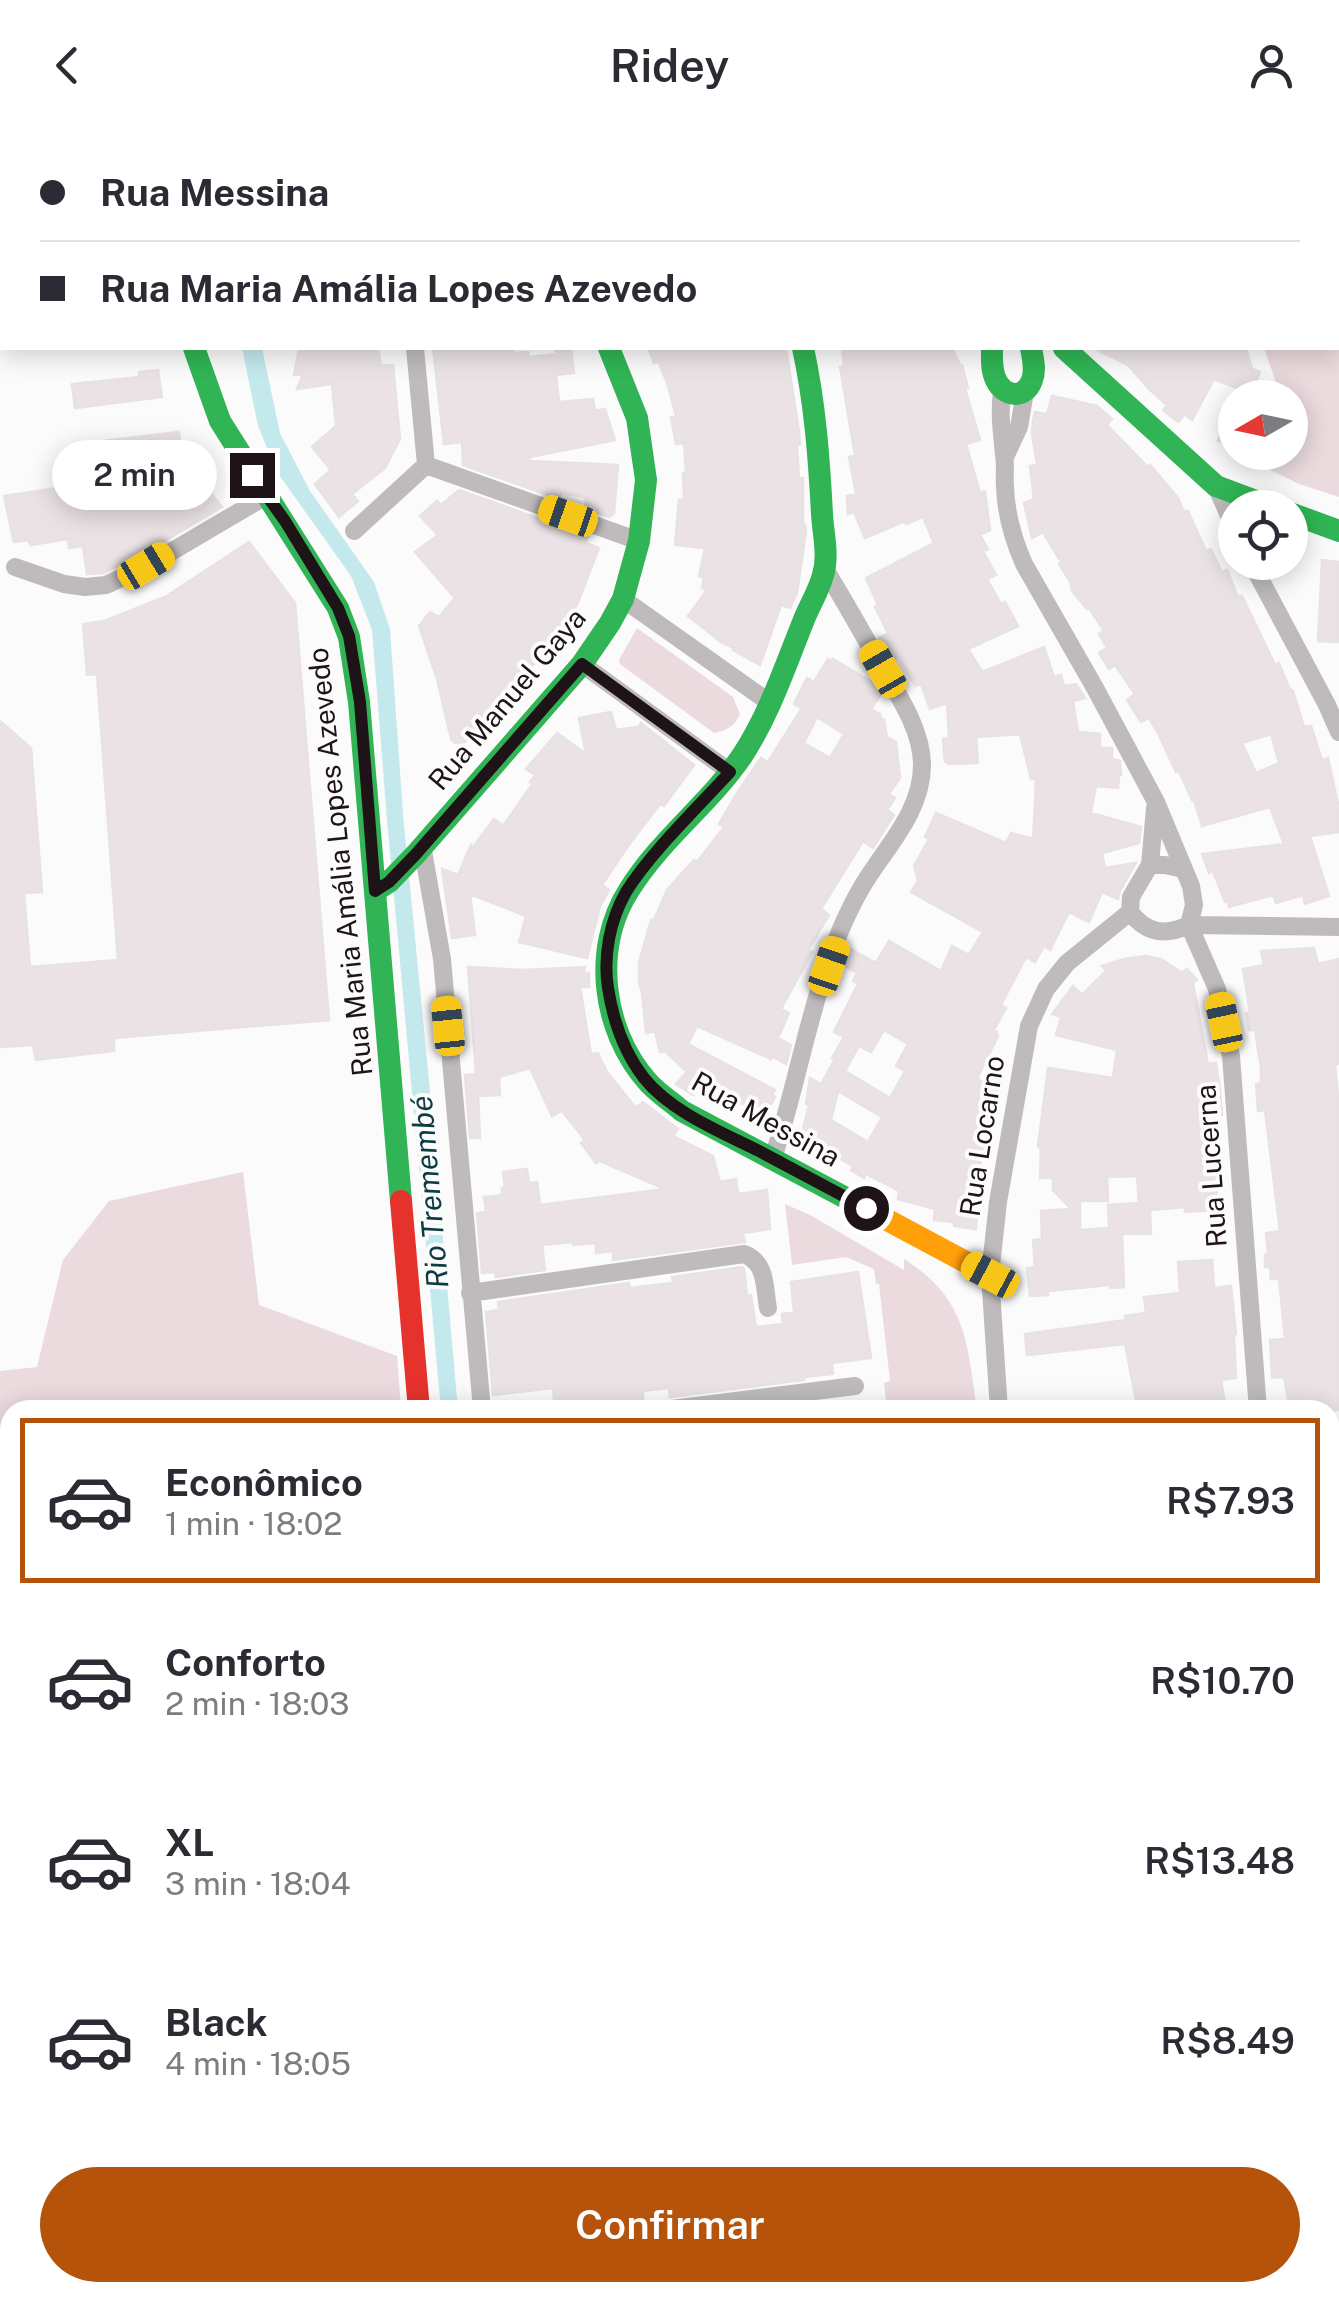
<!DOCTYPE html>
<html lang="pt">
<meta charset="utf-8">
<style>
:root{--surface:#fff;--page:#f7f7f7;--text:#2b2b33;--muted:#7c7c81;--line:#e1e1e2;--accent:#b45309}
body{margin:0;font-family:"Public Sans",sans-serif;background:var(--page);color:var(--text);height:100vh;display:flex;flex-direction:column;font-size:38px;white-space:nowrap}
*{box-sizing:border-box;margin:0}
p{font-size:32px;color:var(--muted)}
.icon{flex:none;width:55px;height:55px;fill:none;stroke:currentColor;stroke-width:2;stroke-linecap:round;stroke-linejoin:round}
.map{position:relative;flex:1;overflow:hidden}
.sheet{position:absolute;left:0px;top:1270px;width:1340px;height:902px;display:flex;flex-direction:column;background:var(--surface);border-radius:30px 30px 0 0;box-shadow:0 5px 25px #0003}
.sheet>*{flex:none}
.guide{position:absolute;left:0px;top:0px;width:1340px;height:220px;box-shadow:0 5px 25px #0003;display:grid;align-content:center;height:220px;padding:0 40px;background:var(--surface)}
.needle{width:65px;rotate:261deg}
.buttons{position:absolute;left:1218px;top:250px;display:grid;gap:20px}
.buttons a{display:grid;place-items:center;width:90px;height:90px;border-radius:50%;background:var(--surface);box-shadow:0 5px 25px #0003;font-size:50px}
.end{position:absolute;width:45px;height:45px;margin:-22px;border:12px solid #1e1316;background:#fff;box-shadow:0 0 0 5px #fff}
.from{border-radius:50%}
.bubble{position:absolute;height:70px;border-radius:35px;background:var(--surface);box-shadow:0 5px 25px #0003;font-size:32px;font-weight:600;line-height:70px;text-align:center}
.car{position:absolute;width:30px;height:60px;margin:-30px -15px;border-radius:12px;box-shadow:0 0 8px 2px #0007;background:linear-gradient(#f5c518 24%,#345 0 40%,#f5c518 0 76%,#345 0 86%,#f5c518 0)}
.guide b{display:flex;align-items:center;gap:35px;height:95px;font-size:38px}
.guide b+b{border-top:2px solid var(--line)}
.guide i{width:25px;height:25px;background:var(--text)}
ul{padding:18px 0 0;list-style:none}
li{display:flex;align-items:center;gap:30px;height:165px;margin:0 20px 15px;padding:0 20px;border:5px solid transparent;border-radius:0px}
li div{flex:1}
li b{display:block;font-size:38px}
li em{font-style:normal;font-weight:600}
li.current{border-color:var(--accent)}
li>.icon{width:90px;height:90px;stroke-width:1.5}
.cta{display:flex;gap:20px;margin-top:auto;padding:20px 40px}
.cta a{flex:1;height:115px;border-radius:60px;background:var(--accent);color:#fff;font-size:40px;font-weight:600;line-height:115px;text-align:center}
header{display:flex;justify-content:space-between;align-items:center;height:130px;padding:0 40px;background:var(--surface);font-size:45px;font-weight:600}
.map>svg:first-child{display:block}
.green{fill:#ebdade}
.water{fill:#c4e9ed}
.building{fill:#eae2e4;stroke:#e8e2e4;stroke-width:2.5;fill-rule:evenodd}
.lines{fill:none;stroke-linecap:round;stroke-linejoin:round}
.street{stroke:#bfbbbc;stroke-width:18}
.fast{stroke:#30b455;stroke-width:22}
.slow{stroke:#ff9f0a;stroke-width:22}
.jam{stroke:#e5322d;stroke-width:22}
.route{stroke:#1e1316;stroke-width:12}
.labels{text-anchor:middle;stroke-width:8;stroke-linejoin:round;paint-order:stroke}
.street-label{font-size:28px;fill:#1e1316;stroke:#fbfbfb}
.water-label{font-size:30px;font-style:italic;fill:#0c3c41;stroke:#fbfbfb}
</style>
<header><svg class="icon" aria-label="back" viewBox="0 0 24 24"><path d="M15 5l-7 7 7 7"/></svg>Ridey<svg class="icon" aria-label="person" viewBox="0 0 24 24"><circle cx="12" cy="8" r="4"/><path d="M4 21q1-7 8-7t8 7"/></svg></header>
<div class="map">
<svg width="1339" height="2171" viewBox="0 0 1339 2171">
<rect width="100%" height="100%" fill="#fbfbfb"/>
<path class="green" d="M1339 157V367L1299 354 1254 332 1257 323 1290 322V268L1273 267 1277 255 1264 218H1338Z
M637 498 733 567 740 584C735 596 726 601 714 603L620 534 619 530Z
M243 1042 259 1175 397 1226 401 1280H10V1449H0V1241L37 1237 63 1130 109 1071Z
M785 1074 810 1085 904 1140V1129C967 1169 967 1212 977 1280H887L884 1253 890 1251 879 1154H876L874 1139 846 1127 792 1135Z
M10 1474V1611L0 1606V1489Z"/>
<path class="water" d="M242 218H262L280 303 310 361 374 452 390 499 403 684 431 972 458 1280H441L387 690 372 500 351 446 277 342 258 296Z"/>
<path class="building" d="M299 218H378L381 236 393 235 400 309 385 338 352 364 358 371 339 387 315 354 331 340 312 317 336 296 332 254 297 259 303 244 294 245Z
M433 218H513V223L528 222 529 227 556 224 555 218H571L574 243 556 245 559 272 593 269 595 281 605 279 615 310 530 327V331L618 335 614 383 609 387 585 378 586 367 561 363 559 369 463 335 462 312 444 314Z
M648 218H786L799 302 800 314 797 315 799 348H803V395H805L806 401 797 463 790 478 781 475 760 535 733 520 734 518 721 512 688 486 707 460 702 458 704 447 699 446 705 418 675 415 679 370H684L683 343H686L684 313 676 314 671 287 676 286 668 256 659 232 654 233Z
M842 218H952L960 235H962L968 258H965L980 310 966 314 980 363 985 361 990 400 980 405 988 419 983 421 996 445 987 449 1001 474 1005 472 1018 496 968 519 982 542 1044 517 1054 547 1061 545 1064 556 1076 554 1085 568 1073 571 1078 602 1100 604V618H1112V629L1120 631 1121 645H1119L1118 658 1096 656 1091 683 1141 697 1139 713 1102 723 1105 738 1136 733 1120 761 1118 769 1102 762 1089 792 1069 782 1050 820 1044 816 1035 832 1026 827 1001 875 1006 878 994 900 997 902 996 905 998 906 977 949 996 959 990 1028 981 1024 976 1099 954 1096V1092L934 1090 935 1079 898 1069 899 1061 866 1044 864 1048 851 1040 853 1036 829 1023 831 1019 800 1011 809 975 806 974 810 948 821 954 835 929 832 928 844 907 834 902 858 854 853 851 857 843 843 835 849 818 876 833 889 811 941 841 952 816 969 825 983 802 911 762 918 751 914 736 929 709 925 707 936 683 1006 713 1011 703 1033 709 1035 673 1036 649H1031L1020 604 976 607 978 633 948 634V632H945L943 609 949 608 947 573 930 579 921 554 915 556 899 528 898 527 892 531 879 508 888 503 875 477 878 475 866 448 934 413 923 387 906 394 905 391 865 408 854 382 848 384 847 366 856 364 849 327 855 325 840 237 844 236ZM884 900 908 914 896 936 905 941 890 968 845 941 859 916 871 922ZM838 961 882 987 868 1012 831 990Z
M1093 218H1246L1252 239 1260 242 1256 253 1294 264 1293 268H1234L1237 258 1214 249 1192 290 1185 284 1178 292 1163 280 1167 275 1148 258 1128 235Z
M158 240 162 267 75 278 72 254 139 247V242Z
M1052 266 1097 276 1112 289 1107 295 1148 337 1150 335 1178 368 1184 382 1188 381 1206 421 1211 419 1222 442 1227 440 1238 467 1242 466 1275 535 1279 533 1289 558 1293 561 1304 597 1311 596 1322 630 1328 628 1339 678V702L1310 706 1329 766 1305 774 1303 765 1276 773 1273 765 1229 777 1228 771 1225 772 1213 741 1209 743 1202 724 1284 714 1270 677 1202 696 1194 670H1192L1179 641 1176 642 1158 603 1149 588 1141 592 1127 570 1135 564 1115 535 1109 539 1099 523 1107 518 1099 504 1104 501 1089 478 1087 479 1072 461 1070 451 1059 434 1061 432 1043 402 1032 408 1024 373 1034 369 1030 336 1037 335 1032 304 1033 291 1035 282 1047 284ZM1271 604 1279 633 1256 643 1242 613Z
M1233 269H1235V316L1218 311Z
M179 302 183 340 191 339 222 377 141 425 103 443 87 444 83 416 69 418 68 409 30 415 29 410 14 412 4 366 90 353 86 313Z
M459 360 588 406 586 413 599 418 577 475 573 481 570 480 563 502 473 602 469 609 462 613H455L451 609 437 549 419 496 430 482 439 487 455 468 415 422 438 405 420 386 437 371 441 375Z
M249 412 295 473 329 890 114 908V921L36 930 33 915 0 917V591L31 618 42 762 24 763 30 837 118 830 97 544 87 545 83 494 104 491 165 467Z
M1322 430 1339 432V512L1318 511Z
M828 529 832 531 833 529 870 551 880 565 871 579 880 584 881 589 884 590 887 607 896 612 900 648 889 664 895 668 887 680 894 685 873 718 863 711 821 779 829 785 808 820 812 822 781 879 789 883 778 908 791 915 786 934 772 926 771 929 697 896 688 914 775 960 772 965 775 967 765 986 737 971 734 976 701 957 693 965 676 954 687 942 665 921 660 922 655 901 646 903 642 862 639 853V833L651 790H654L667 760 694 730 697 732 724 697 719 694 737 663 761 628 768 632 802 578 794 574 807 548 814 552ZM817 587 844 604 830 628 804 613Z
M611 582 616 600 638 597 641 593 694 635 664 676 660 674 628 716 602 755 609 760 600 776 587 828 519 812 526 786 470 764 475 805 452 808 442 739 458 745 471 715 473 717 494 689 503 696 533 653 530 652 535 645 526 639 557 603 586 624 579 588Z
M1314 818 1318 834 1339 829V934L1335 935 1339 976V1280H1290L1284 1247 1272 1248 1270 1210 1285 1209 1279 1148 1271 1149 1270 1137H1265V1124L1268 1123 1266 1103 1280 1101 1265 980 1258 981 1256 954 1261 953V938L1255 900H1249L1246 883H1250L1243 839 1264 835 1261 821Z
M1145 826 1161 829 1182 843 1187 839 1197 850 1193 853 1208 934 1216 933 1220 960 1222 985 1212 986 1218 1080 1185 1082V1077L1150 1080 1151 1104H1122L1124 1157 1110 1158V1155L1048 1161V1165L1030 1166 1027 1138 1035 1137 1033 1110 1042 1109 1041 1081 1071 1079 1053 1060V1048H1040L1041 1019 1038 1016 1048 938 1113 948 1117 920 1056 905 1061 887 1052 884 1073 856 1082 865 1106 841 1102 836 1124 829ZM1137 1046 1139 1073 1108 1075 1109 1098 1080 1100V1071H1108L1107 1047Z
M468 837 522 840 585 837 583 843H589V857H580L591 924 598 923 607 942 636 978 643 972 678 999 673 1006 713 1026 720 1052 736 1049 738 1064 767 1060 770 1099 743 1103 745 1112 613 1130V1121L596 1123V1113L573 1115V1112L542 1115 545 1140 496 1147 495 1142 482 1143 477 1083 486 1082 484 1067 502 1065V1058H505L503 1042 527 1039 529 1053 537 1052 540 1075 665 1059 600 1031 596 1033 581 1013 585 1010 562 981 552 986 530 938 499 947 500 965 478 966 480 1008H470L465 945 476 944Z
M1212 1130 1214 1158 1231 1156 1236 1204 1234 1205 1236 1248 1221 1250 1225 1275 1196 1280H1138L1125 1214 1027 1225 1025 1204 1126 1190 1125 1186 1146 1183 1144 1167 1180 1163 1178 1132Z
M742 1137 744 1139 747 1166 751 1165 756 1197 783 1194 782 1184 794 1183 791 1152 858 1142 871 1228 832 1233 833 1244 804 1247V1250L670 1267 669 1258 643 1261V1273L586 1280H555L553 1258 493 1265 486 1182 499 1180 498 1172 629 1153 630 1158 673 1153 672 1147Z"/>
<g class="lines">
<path class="street" d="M395 0 396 2
M745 0V2
M1286 0 1287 2
M1035 2 1047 0
M1338 101 1339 104
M0 105H2
M1338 118 1339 117
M415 218 426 335
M1002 262C999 284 1002 303 1004 325 1006 336 1004 346 1005 357 1006 384 1013 409 1024 434L1095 558 1156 672 1191 756 1194 775 1189 795
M1005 327 1019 297 1025 262
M426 335 639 411
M1216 356 1235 399
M354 401 426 335
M1251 432 1327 575 1339 602
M15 437 64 454 85 457 106 455 147 436 266 366
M623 469 770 573
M582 534 730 642
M422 715 442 829 482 1280
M1150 735 1155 678
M1183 739 1165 735H1150L1148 738 1131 767 1130 782C1147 804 1165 806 1189 795L1339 797
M1189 795 1217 859 1231 926 1258 1280
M773 1028C803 938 814 838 863 755 886 717 922 682 922 635 922 598 896 562 878 531 861 500 843 469 825 439
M470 1163 744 1124C767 1133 764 1156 768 1178
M664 1280 855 1256
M999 1280 990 1145 998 1072 1029 896 1046 859 1067 833 1130 782
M1330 1430 1339 1444
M1330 1667 1339 1675
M0 1678 10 1676
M0 1839 10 1835
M0 1994 10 1991
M0 2085 10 2086
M0 2156H10
M967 2162 968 2171
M1080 2162V2171
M734 2171 860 2162
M1162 2171 1163 2162"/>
<path class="fast" d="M126 0 127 2
M768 0 772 2
M194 218 220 291 338 478 349 507 359 572 401 1071
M803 218C815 273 819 328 822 384 823 404 829 425 823 445 819 460 811 473 805 487 786 534 770 583 742 626 709 674 660 710 629 760 592 818 602 900 647 951 657 963 671 971 682 981L878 1085
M992 218C992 229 991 240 996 250 1004 267 1025 270 1032 250 1036 240 1033 229 1031 218
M1064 218 1216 356 1275 378
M1290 383 1339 401
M375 761 389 752 416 724 582 534 610 493 623 469 639 411 646 350 637 288 609 218
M1330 1973 1339 1974
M523 2162 524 2171"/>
<path class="slow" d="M538 0V2
M878 1085 990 1145"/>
<path class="jam" d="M401 1071 419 1280"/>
</g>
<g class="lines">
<path class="route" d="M252 345 285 391 338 478 349 506 360 572 375 761 389 752 416 724 582 534 730 642C698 677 651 722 626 762 610 790 603 826 608 858 613 890 623 921 644 948 671 982 721 1002 759 1021 794 1040 830 1059 866 1078"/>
</g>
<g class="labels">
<g class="street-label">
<text transform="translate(507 569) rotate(-50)" y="10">Rua Manuel Gaya</text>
<text transform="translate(340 732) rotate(-96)" y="10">Rua Maria Amália Lopes Azevedo</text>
<text transform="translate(766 989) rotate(29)" y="10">Rua Messina</text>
<text transform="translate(982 1006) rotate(-81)" y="10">Rua Locarno</text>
<text transform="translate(1211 1036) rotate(-94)" y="10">Rua Lucerna</text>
</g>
<g class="water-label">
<text transform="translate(430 1062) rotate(-95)" y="10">Rio Tremembé</text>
</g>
</g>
</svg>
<div class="buttons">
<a><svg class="needle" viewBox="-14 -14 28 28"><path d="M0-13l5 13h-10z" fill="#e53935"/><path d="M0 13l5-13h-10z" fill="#7c7c81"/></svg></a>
<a><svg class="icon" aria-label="locate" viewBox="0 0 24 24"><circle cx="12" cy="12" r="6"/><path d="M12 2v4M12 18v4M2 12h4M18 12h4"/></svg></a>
</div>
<i class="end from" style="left:866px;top:1078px"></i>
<i class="end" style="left:252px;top:345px"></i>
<div class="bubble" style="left:52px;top:310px;width:165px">2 min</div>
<i class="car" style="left:568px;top:386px;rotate:289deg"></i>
<i class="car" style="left:146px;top:436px;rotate:59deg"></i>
<i class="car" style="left:883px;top:539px;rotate:330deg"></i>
<i class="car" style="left:829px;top:836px;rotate:19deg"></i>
<i class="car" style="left:1224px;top:892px;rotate:348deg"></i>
<i class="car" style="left:448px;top:896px;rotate:354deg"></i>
<i class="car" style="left:990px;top:1145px;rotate:298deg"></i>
<div class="guide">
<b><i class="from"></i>Rua Messina</b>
<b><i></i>Rua Maria Amália Lopes Azevedo</b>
</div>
<section class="sheet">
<ul>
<li class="current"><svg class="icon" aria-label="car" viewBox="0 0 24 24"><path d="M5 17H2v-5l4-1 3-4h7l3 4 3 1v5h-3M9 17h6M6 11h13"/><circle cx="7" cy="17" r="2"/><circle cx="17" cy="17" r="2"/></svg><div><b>Econômico</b><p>1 min · 18:02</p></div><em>R$7.93</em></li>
<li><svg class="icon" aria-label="car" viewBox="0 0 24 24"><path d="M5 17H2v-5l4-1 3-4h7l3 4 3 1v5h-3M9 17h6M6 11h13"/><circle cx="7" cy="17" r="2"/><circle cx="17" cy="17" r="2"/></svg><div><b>Conforto</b><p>2 min · 18:03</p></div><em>R$10.70</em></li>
<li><svg class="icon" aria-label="car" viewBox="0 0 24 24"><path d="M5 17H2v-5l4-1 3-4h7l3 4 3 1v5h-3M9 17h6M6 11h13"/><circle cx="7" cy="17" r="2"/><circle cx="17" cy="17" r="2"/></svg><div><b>XL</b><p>3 min · 18:04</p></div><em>R$13.48</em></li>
<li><svg class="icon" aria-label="car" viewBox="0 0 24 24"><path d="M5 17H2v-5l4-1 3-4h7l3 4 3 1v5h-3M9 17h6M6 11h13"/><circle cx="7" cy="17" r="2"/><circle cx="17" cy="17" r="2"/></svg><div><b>Black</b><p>4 min · 18:05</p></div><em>R$8.49</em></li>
</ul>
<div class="cta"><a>Confirmar</a></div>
</section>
</div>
